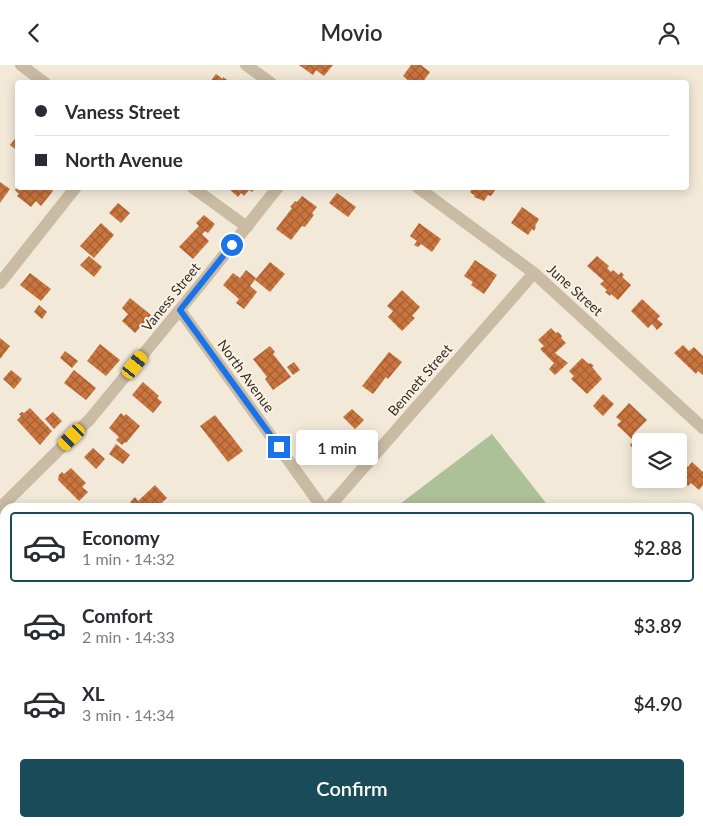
<!DOCTYPE html>
<meta charset="utf-8">
<style>
:root{--surface:#fff;--page:#f2f2f3;--text:#2b2b33;--muted:#7c7c81;--line:#e1e1e2;--accent:#1a4b58}
body{margin:0;font-family:Lato,sans-serif;background:var(--page);color:var(--text);height:100vh;display:flex;flex-direction:column;font-size:19px;white-space:nowrap}
*{box-sizing:border-box;margin:0}
p{font-size:16px;color:var(--muted)}
.icon{flex:none;width:28px;height:28px;fill:none;stroke:currentColor;stroke-width:2;stroke-linecap:round;stroke-linejoin:round}
.map{position:relative;flex:1;overflow:hidden}
.drawer{position:absolute;left:0px;top:438px;width:704px;height:324px;display:flex;flex-direction:column;background:var(--surface);border-radius:15px 15px 0 0;box-shadow:0 2px 12px #0003}
.drawer>*{flex:none}
.top-card{position:absolute;left:15px;top:15px;width:674px;height:110px;border-radius:5px;box-shadow:0 2px 12px #0003;display:grid;align-content:center;height:110px;padding:0 20px;background:var(--surface)}
.controls{position:absolute;left:632px;top:368px;display:grid;gap:10px}
.controls a{display:grid;place-items:center;width:55px;height:55px;border-radius:5px;background:var(--surface);box-shadow:0 2px 12px #0003;font-size:25px}
.end{position:absolute;width:22px;height:22px;margin:-11px;border:6px solid #1a73e8;background:#fff;box-shadow:0 0 0 2px #fff}
.from{border-radius:50%}
.bubble{position:absolute;height:35px;border-radius:5px;background:var(--surface);box-shadow:0 2px 12px #0003;font-size:16px;font-weight:600;line-height:35px;text-align:center}
.car{position:absolute;width:15px;height:30px;margin:-15px -8px;border-radius:6px;box-shadow:0 0 4px 1px #0007;background:linear-gradient(#f5c518 24%,#345 0 40%,#f5c518 0 76%,#345 0 86%,#f5c518 0)}
.top-card b{display:flex;align-items:center;gap:18px;height:48px;font-size:19px}
.top-card b+b{border-top:1px solid var(--line)}
.top-card i{width:12px;height:12px;background:var(--text)}
ul{padding:9px 0 0;list-style:none}
li{display:flex;align-items:center;gap:15px;height:70px;margin:0 10px 8px;padding:0 10px;border:2px solid transparent;border-radius:5px}
li div{flex:1}
li b{display:block;font-size:19px}
li em{font-style:normal;font-weight:600}
li.on{border-color:var(--accent)}
li>.icon{width:45px;height:45px;stroke-width:1.5}
.cta{display:flex;gap:10px;margin-top:auto;padding:10px 20px}
.cta a{flex:1;height:58px;border-radius:5px;background:var(--accent);color:#fff;font-size:20px;font-weight:600;line-height:58px;text-align:center}
header{display:flex;justify-content:space-between;align-items:center;height:65px;padding:0 20px;background:var(--surface);font-size:22px;font-weight:600}
.map>svg:first-child{display:block}
.pitch{fill:#adc198}
.plaza{fill:#ebddbe}
.water{fill:#76a5b0}
.building{fill:url(#building-cross-hatch)}
.lines{fill:none;stroke-linecap:round;stroke-linejoin:round}
.minor{stroke:#cabba4;stroke-width:12}
.highway{stroke:#57483d;stroke-width:15}
.route{stroke:#1a73e8;stroke-width:6}
.labels{text-anchor:middle;stroke-width:4;stroke-linejoin:round;paint-order:stroke}
.street-label{font-size:14px;fill:#352d26;stroke:#faf3e4}
</style>
<header><svg class="icon" aria-label="back" viewBox="0 0 24 24"><path d="M15 5l-7 7 7 7"/></svg>Movio<svg class="icon" aria-label="person" viewBox="0 0 24 24"><circle cx="12" cy="8" r="4"/><path d="M4 21q1-7 8-7t8 7"/></svg></header>
<div class="map">
<svg width="703" height="761" viewBox="0 0 703 761">
<defs>
<pattern id="building-cross-hatch" width="8" height="8" patternUnits="userSpaceOnUse" patternTransform="scale(1.25)"><rect width="8" height="8" fill="#ca743e"/><path d="M0 0l8 8M0 8l8-8" fill="none" stroke="#a56034"/></pattern>
</defs>
<rect width="100%" height="100%" fill="#f2e9d8"/>
<path class="pitch" d="M492 369 549 442H396Z"/>
<path class="plaza" d="M699 603 703 610V666L699 675Z"/>
<path class="water" d="M287 756H432L435 761H288Z"/>
<path class="building" d="M299 0H333L324 11 316 5 313 10Z
M411 0H421L430 7 422 18H411L403 11Z
M216 9 223 14V12L231 18H209Z
M18 70V86L10 80Z
M0 117 10 124 0 138Z
M17 122H48L53 126 41 141 36 136 31 142 17 131 19 129 15 125Z
M230 122H256L252 127 249 125 244 131 241 128 238 132 229 124Z
M473 122H497L491 131 488 130 484 136 474 132 475 131 470 127Z
M337 128 356 142 348 152 329 138Z
M302 131 317 142 312 148 314 150 305 162 302 161 291 175 276 164 292 143 290 142 295 136 297 137Z
M118 138 130 148 121 158 109 148Z
M522 142 539 154 535 161 536 162 534 166 532 164 528 170 511 158Z
M204 150 215 159 208 168 205 166 202 169 209 176 193 194 179 182 199 161 196 158Z
M101 158 114 170 94 193 80 181Z
M419 158 441 174 432 187 421 179 418 182 414 180 417 176 410 171Z
M89 191 102 202 94 212 80 200Z
M597 191 609 201 607 203 611 207 613 205 619 210 621 207 624 210 622 212 631 220 618 235 611 229 610 231 605 227 607 225 600 219 604 216 587 201Z
M475 195 497 210 484 229 471 220 473 217 464 211Z
M270 197 285 209 270 227 255 215Z
M246 205 256 213 250 221 257 227 244 244 236 238 239 234 223 220 233 208 240 213Z
M30 208 51 224 41 236 20 220Z
M402 225 420 242 412 251 415 253 402 266 388 252 393 246 387 241Z
M130 233 151 250 135 268 122 256 128 249 122 243Z
M642 234 660 251 657 254 663 259 657 265 652 259 648 263 631 246Z
M39 240 47 247 42 254 34 247Z
M551 263 556 268 558 267 562 271 561 273 566 278 555 288 568 298 555 310 549 304 554 298 540 284 544 281 538 275Z
M0 273 10 281 0 294Z
M100 279 120 295 106 311 87 296Z
M683 280 689 286 694 282 703 291V310L698 306 696 309 674 288Z
M270 281 275 287 273 289 291 312 273 325 265 314 267 312 253 294Z
M65 286 78 296 72 303 60 293Z
M389 287 402 297 388 314 386 312 373 329 362 321Z
M582 293 589 299 590 298 594 301 592 302 602 314 587 329 571 314 574 311 569 306Z
M294 297 300 305 293 310 287 302Z
M11 305 22 314 14 324 3 314Z
M74 305 96 323 86 335 64 318Z
M143 317 159 331 157 333 162 337 153 348 132 330Z
M603 329 614 339 603 351 593 341Z
M629 338 647 355 634 368 638 371 642 368 651 376H641V391L630 380 634 376 617 360 621 356 616 352Z
M30 343 52 366 40 380 17 355 21 351 19 349 22 347 24 348Z
M352 344 364 355 355 364 343 352Z
M53 347 62 356 54 364 45 354Z
M121 348 124 351 126 349 140 361 126 378 125 377 122 380 116 375 119 372 109 363Z
M215 350 243 386 228 397 200 361Z
M315 366 343 368 342 378H347L346 387 314 385Z
M116 379 130 390 123 399 109 389Z
M93 383 105 394 96 404 84 392Z
M679 393 688 402 692 397 703 407V420L699 425 691 418 688 421 679 412Z
M71 403 86 418 82 422 88 427 79 436 58 415 59 410 62 407 64 409Z
M155 420 167 433 157 442H131L134 440 130 437 135 432 138 436Z
M0 488 5 493V501L0 507Z
M5 557V579L0 575V563Z
M5 629V654L2 650 0 652V634Z
M5 736V756H11L8 760 0 752V741Z
M105 756H120L117 758 119 761H98Z
M507 756H529L532 761H507L505 758Z
M588 756H642L635 761H591Z"/>
<g class="lines">
<path class="minor" d="M21 0 45 18
M246 0 271 18
M192 122 247 162
M417 122 534 208 703 363
M0 218 76 122
M180 245 322 442
M329 442 534 208
M0 443 90 354 205 214 278 122
M0 685 5 690
M66 756 70 761
M549 756 552 761
M41 761 46 756"/>
<path class="highway" d="M699 740 703 734
M683 761 687 756"/>
</g>
<g class="lines">
<path class="route" d="M232 180 180 245 279 382"/>
</g>
<g class="labels">
<g class="street-label">
<text transform="translate(575 225) rotate(42)" y="5">June Street</text>
<text transform="translate(171 232) rotate(-51)" y="5">Vaness Street</text>
<text transform="translate(246 311) rotate(54)" y="5">North Avenue</text>
<text transform="translate(420 315) rotate(-49)" y="5">Bennett Street</text>
</g>
</g>
</svg>
<div class="controls">
<a><svg class="icon" aria-label="layers" viewBox="0 0 24 24"><path d="M12 4l9 5-9 5-9-5zM3 14l9 5 9-5"/></svg></a>
</div>
<i class="end from" style="left:232px;top:180px"></i>
<i class="end" style="left:279px;top:382px"></i>
<div class="bubble" style="left:296px;top:365px;width:82px">1 min</div>
<i class="car" style="left:135px;top:300px;rotate:39deg"></i>
<i class="car" style="left:72px;top:372px;rotate:225deg"></i>
<div class="top-card">
<b><i class="from"></i>Vaness Street</b>
<b><i></i>North Avenue</b>
</div>
<section class="drawer">
<ul>
<li class="on"><svg class="icon" aria-label="car" viewBox="0 0 24 24"><path d="M5 17H2v-5l4-1 3-4h7l3 4 3 1v5h-3M9 17h6M6 11h13"/><circle cx="7" cy="17" r="2"/><circle cx="17" cy="17" r="2"/></svg><div><b>Economy</b><p>1 min · 14:32</p></div><em>$2.88</em></li>
<li><svg class="icon" aria-label="car" viewBox="0 0 24 24"><path d="M5 17H2v-5l4-1 3-4h7l3 4 3 1v5h-3M9 17h6M6 11h13"/><circle cx="7" cy="17" r="2"/><circle cx="17" cy="17" r="2"/></svg><div><b>Comfort</b><p>2 min · 14:33</p></div><em>$3.89</em></li>
<li><svg class="icon" aria-label="car" viewBox="0 0 24 24"><path d="M5 17H2v-5l4-1 3-4h7l3 4 3 1v5h-3M9 17h6M6 11h13"/><circle cx="7" cy="17" r="2"/><circle cx="17" cy="17" r="2"/></svg><div><b>XL</b><p>3 min · 14:34</p></div><em>$4.90</em></li>
</ul>
<div class="cta"><a>Confirm</a></div>
</section>
</div>
